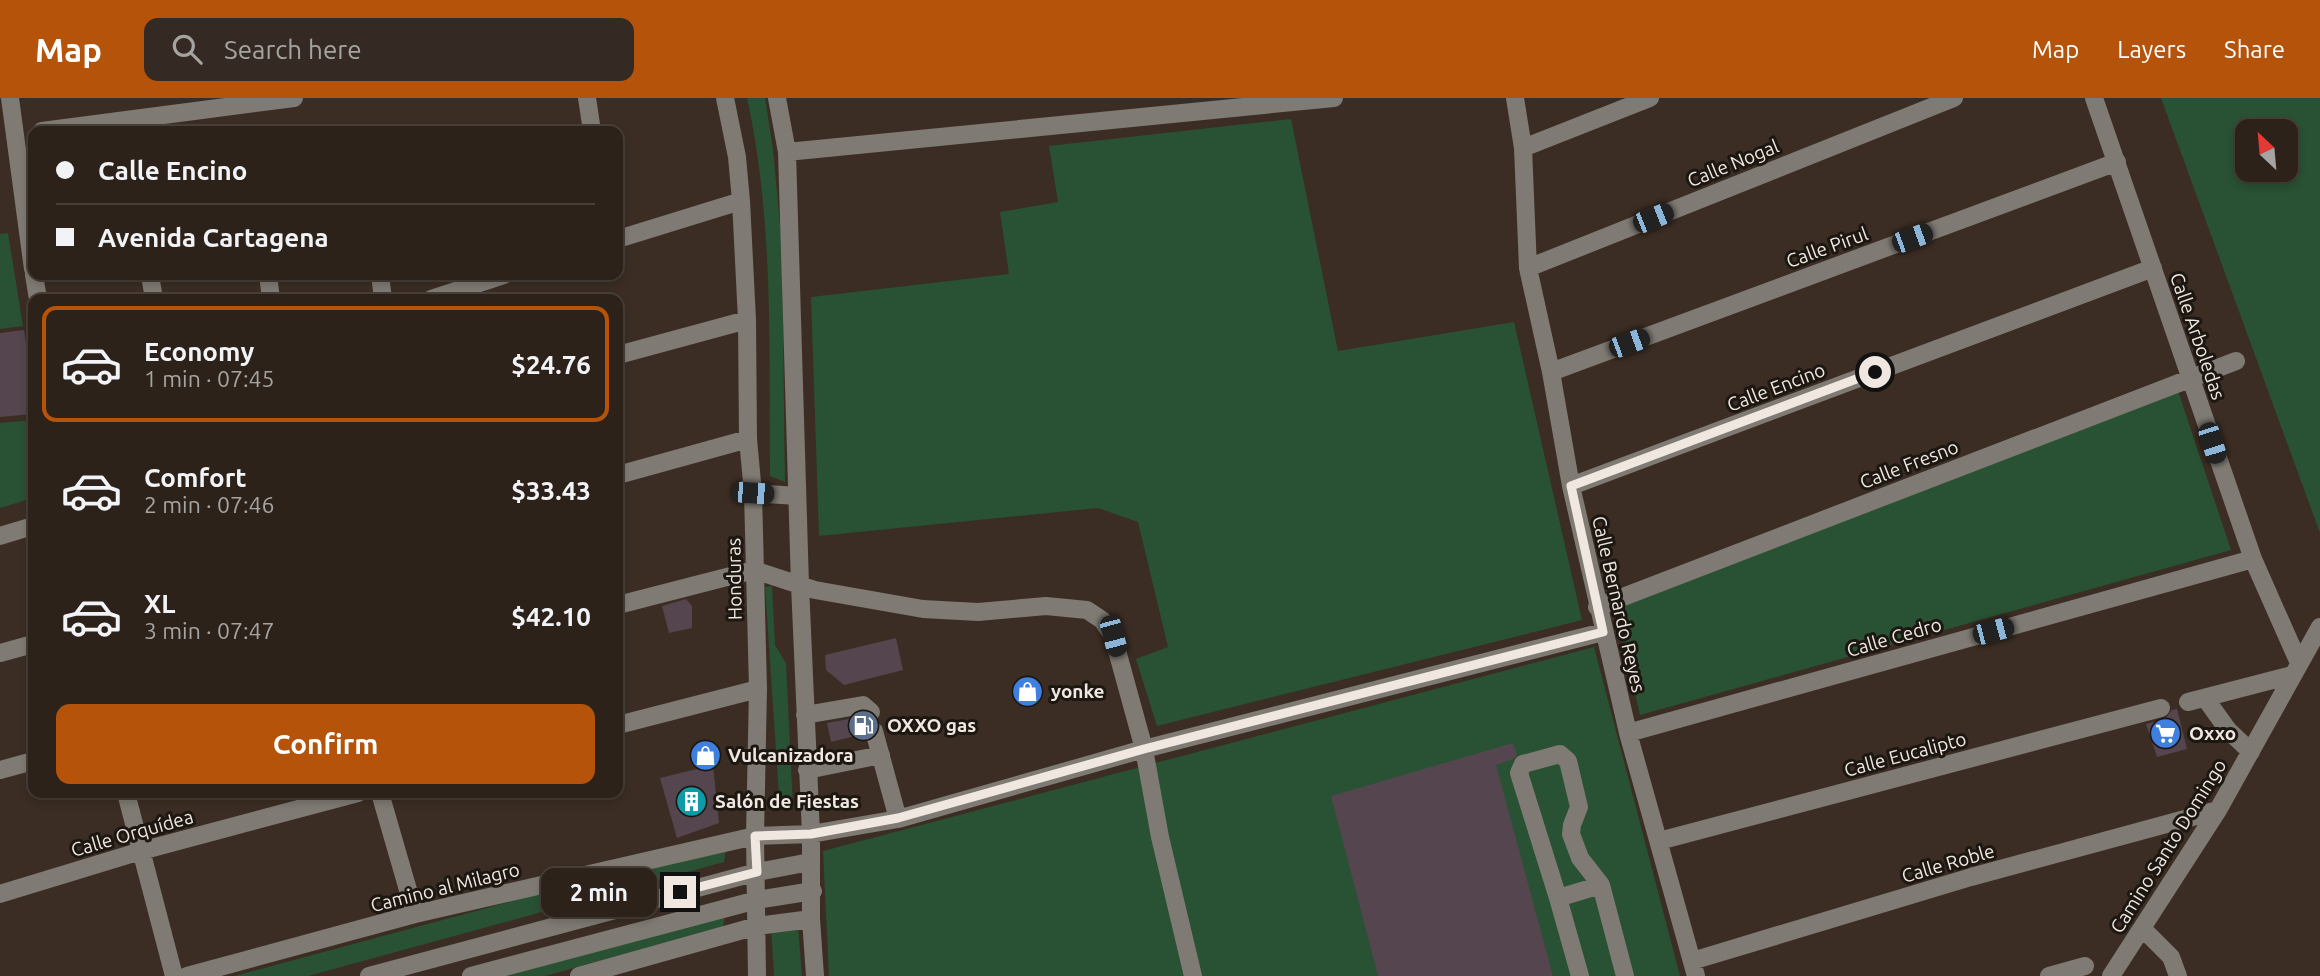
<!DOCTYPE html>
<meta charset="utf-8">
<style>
:root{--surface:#2c221a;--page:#342a23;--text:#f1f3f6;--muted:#a6a4a2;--line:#483f39;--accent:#b45309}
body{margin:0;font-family:Ubuntu,sans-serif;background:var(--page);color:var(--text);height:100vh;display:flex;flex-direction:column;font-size:26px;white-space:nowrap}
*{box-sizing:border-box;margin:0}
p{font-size:23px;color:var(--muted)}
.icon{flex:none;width:38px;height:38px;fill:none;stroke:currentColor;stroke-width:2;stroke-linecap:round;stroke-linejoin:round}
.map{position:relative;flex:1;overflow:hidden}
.sheet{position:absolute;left:28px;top:196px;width:595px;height:504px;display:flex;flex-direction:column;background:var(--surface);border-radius:14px;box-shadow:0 4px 10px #0003,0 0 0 2px var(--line)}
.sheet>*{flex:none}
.banner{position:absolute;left:28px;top:28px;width:595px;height:154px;border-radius:14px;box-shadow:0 4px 10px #0003,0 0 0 2px var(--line);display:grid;align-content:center;height:154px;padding:0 28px;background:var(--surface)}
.needle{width:46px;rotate:334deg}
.buttons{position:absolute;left:2235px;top:21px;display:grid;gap:14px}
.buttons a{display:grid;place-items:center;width:63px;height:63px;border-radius:14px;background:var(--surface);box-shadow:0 4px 10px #0003,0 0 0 2px var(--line);font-size:35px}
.end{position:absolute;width:32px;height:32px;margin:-16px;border:9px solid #f0e7e1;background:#111;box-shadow:0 0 0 4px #111}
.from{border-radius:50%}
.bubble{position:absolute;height:49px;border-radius:14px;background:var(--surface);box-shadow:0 4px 10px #0003,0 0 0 2px var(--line);font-size:23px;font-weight:600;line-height:49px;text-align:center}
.car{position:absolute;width:21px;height:42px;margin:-21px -10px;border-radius:9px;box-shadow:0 0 5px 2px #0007;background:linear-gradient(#222 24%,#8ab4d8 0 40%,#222 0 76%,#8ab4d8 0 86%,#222 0)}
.banner b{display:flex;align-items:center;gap:24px;height:66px;font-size:26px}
.banner b+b{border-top:2px solid var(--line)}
.banner i{width:18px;height:18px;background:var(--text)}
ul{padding:12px 0 0;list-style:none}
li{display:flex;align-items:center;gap:21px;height:116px;margin:0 14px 10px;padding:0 14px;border:4px solid transparent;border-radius:14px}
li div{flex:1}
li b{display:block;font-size:26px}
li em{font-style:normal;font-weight:600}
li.current{border-color:var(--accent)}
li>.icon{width:63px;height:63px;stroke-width:1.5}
.action{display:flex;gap:14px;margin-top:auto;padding:14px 28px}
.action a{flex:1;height:80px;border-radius:14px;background:var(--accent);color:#fff;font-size:28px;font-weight:600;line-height:80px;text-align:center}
header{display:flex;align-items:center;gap:42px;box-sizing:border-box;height:98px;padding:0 35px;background:var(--accent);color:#fff}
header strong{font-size:33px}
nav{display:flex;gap:38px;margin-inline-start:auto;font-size:24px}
.search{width:490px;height:63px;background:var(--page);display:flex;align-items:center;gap:18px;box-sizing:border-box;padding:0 24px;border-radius:14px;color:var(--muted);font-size:26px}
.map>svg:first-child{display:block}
.green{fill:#295133;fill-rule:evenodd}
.building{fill:#55454f}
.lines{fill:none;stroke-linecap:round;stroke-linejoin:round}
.minor{stroke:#7f7a73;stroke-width:18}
.route{stroke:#f0e7e1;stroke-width:9}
.labels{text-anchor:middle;stroke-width:6;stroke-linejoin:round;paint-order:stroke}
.street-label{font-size:19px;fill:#f0e7e1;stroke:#1d1712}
.poi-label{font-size:19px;font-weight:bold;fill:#f0e7e1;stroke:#1d1712;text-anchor:start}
</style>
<header>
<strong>Map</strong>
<div class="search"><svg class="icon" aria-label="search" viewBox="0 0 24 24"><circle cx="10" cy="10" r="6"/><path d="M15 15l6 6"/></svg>Search here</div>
<nav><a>Map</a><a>Layers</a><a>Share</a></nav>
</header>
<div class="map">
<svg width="2320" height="878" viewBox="0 0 2320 878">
<rect width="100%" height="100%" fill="#3b2d23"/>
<path class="green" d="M747 0H765L773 51 782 149 785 384 770 378C769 252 774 123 747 0Z
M2161 0H2320V435ZM2247 33H2286V72H2247Z
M1291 21 1338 253 1514 224 1582 522 1157 628 1136 561 1168 549 1138 424 1098 410 819 438 811 199 1009 176 1000 114 1058 104 1049 48Z
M8 135 23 228 0 231V136Z
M2176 287 2231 452 1640 617 1615 507Z
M33 322V400L0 410V325Z
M772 488 775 547 786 565 793 710 780 712 765 489Z
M1594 549 1680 878H829L823 753Z
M727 745 724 764 308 878H235Z
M725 815 723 829 545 878H489Z
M771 828H798L802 878H774Z"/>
<path class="building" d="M24 232 33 288V316L0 319V235Z
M686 501 692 508V530L669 535 662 508Z
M896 540 903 572 844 587 826 572 825 557Z
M2177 611 2187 651 2157 659 2146 626 2165 621 2172 612Z
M860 619 867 624 863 629V636L831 644 827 625Z
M1513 645 1517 657 1513 661 1496 667 1553 878H1378L1331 698Z
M713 667 719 725 677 740 660 680Z"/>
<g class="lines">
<path class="minor" d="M10 0 33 171
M587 0 592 33
M725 0 737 59 741 103 747 222 748 341 753 395 758 591 755 738 757 878
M777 0 787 54 800 487 811 736V821L815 878
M1515 0 1523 50 1528 170 1551 274 1571 388 1628 635 1696 878
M2094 0 2253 461 2299 565
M42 33 294 0
M1523 50 1650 0
M787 54 1334 0
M618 141 741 103
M1528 170 1954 0
M34 177 38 201
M150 177 154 201
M268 177 271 201
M380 177 383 201
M431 201 504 177
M618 257 747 222
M1551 274 2117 64
M618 377 748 341
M1571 388 2153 170
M753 395 797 398
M0 438 33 428
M618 507 754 472 815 492 923 511 978 514 1046 508 1087 512 1102 522 1113 538 1144 651 1160 739 1193 878
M1597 509 2236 263
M0 555 33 546
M2205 600 2228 632 2251 654
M2188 604 2292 577
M805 617 863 607 871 614
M618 627 758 591
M874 633 898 721
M1628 635 2253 461
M0 672 33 663
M807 672 881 657
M126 695 174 878
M380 695 415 816
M1659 743 2161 610
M0 796 141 753 358 695
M1558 800 1601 787
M2143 831 2171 859 2178 878
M1692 863 1971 779 2218 712
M187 878 415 816 755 738 811 736 898 721 1144 651 1603 534
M369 878 757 774 810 764
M471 878 757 802 813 793
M579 878 757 828 811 821
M1580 878 1558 800 1519 675 1523 666 1560 656 1568 663 1579 709 1572 727 1571 736 1580 760 1601 787 1625 878
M2049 878 2085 868
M2111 878 2218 712 2320 529"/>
</g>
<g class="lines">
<path class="route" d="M680 794 757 774 755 738 811 736 898 720 1144 651 1603 534 1571 388 1875 274"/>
</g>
<defs>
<symbol id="shop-disc" viewBox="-11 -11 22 22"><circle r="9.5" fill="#3f7fe0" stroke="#1d1712"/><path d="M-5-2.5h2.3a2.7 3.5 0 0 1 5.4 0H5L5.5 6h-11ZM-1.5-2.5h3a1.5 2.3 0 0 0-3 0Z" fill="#fff"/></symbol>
<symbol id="fuel-disc" viewBox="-11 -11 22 22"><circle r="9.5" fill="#5c6f8a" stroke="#1d1712"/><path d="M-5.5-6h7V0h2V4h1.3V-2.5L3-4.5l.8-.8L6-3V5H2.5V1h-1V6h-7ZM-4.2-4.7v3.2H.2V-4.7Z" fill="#fff"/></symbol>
<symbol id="supermarket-disc" viewBox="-11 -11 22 22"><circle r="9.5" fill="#3f7fe0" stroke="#1d1712"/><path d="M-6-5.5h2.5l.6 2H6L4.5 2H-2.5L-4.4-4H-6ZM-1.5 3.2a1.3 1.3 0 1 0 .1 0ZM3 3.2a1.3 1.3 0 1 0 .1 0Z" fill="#fff"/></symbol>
<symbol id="building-disc" viewBox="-11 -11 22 22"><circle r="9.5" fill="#0f9aa8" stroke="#1d1712"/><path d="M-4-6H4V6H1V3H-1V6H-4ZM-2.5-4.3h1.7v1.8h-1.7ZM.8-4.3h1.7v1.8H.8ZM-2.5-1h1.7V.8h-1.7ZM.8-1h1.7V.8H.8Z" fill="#fff"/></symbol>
</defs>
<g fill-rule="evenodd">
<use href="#shop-disc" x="1010" y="576" width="35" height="35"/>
<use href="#fuel-disc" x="846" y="610" width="35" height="35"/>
<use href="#supermarket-disc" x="2148" y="618" width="35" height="35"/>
<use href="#shop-disc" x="688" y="640" width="35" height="35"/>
<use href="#building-disc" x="674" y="686" width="35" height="35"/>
</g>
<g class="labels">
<g class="street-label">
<text transform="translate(1733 65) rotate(-22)" y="7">Calle Nogal</text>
<text transform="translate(1827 149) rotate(-20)" y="7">Calle Pirul</text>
<text transform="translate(2198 238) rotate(71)" y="7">Calle Arboledas</text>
<text transform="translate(1776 289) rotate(-21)" y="7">Calle Encino</text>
<text transform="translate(1909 366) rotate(-21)" y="7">Calle Fresno</text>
<text transform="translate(734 481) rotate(-91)" y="7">Honduras</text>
<text transform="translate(1619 506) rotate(77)" y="7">Calle Bernardo Reyes</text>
<text transform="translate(1894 539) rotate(-16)" y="7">Calle Cedro</text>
<text transform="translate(1905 656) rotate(-15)" y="7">Calle Eucalipto</text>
<text transform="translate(132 735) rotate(-16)" y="7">Calle Orquídea</text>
<text transform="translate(2168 748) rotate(-58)" y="7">Camino Santo Domingo</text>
<text transform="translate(1948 765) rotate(-16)" y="7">Calle Roble</text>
<text transform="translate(445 789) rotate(-14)" y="7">Camino al Milagro</text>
</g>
<g class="poi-label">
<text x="1051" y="600">yonke</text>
<text x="887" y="634">OXXO gas</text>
<text x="2189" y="642">Oxxo</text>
<text x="728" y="664">Vulcanizadora</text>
<text x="715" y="710">Salón de Fiestas</text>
</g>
</g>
</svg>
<div class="buttons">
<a><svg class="needle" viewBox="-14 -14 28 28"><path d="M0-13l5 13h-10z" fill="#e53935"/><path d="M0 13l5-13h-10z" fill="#a6a4a2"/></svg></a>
</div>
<i class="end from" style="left:1875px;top:274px"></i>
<i class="end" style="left:680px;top:794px"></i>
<div class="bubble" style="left:541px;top:770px;width:116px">2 min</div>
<i class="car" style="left:1653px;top:120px;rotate:68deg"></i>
<i class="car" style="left:1912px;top:140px;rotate:70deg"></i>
<i class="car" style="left:1629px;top:245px;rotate:70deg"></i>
<i class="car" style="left:2212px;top:345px;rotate:162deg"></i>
<i class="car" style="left:753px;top:395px;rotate:94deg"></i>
<i class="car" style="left:1993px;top:533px;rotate:75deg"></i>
<i class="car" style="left:1113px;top:538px;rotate:165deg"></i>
<div class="banner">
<b><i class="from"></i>Calle Encino</b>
<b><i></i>Avenida Cartagena</b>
</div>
<section class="sheet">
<ul>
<li class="current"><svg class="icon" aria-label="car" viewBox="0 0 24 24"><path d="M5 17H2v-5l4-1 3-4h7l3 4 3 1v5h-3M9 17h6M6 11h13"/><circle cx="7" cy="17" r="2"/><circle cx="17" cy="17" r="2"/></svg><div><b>Economy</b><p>1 min · 07:45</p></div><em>$24.76</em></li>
<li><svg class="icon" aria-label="car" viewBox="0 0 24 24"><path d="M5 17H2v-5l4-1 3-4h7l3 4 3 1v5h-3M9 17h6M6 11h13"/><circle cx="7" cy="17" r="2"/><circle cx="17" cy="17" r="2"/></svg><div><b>Comfort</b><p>2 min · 07:46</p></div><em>$33.43</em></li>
<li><svg class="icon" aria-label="car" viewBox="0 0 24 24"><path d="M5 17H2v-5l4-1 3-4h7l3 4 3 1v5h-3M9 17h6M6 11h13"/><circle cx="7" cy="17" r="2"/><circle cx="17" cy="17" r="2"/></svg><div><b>XL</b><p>3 min · 07:47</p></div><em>$42.10</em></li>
</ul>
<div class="action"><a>Confirm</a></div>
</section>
</div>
